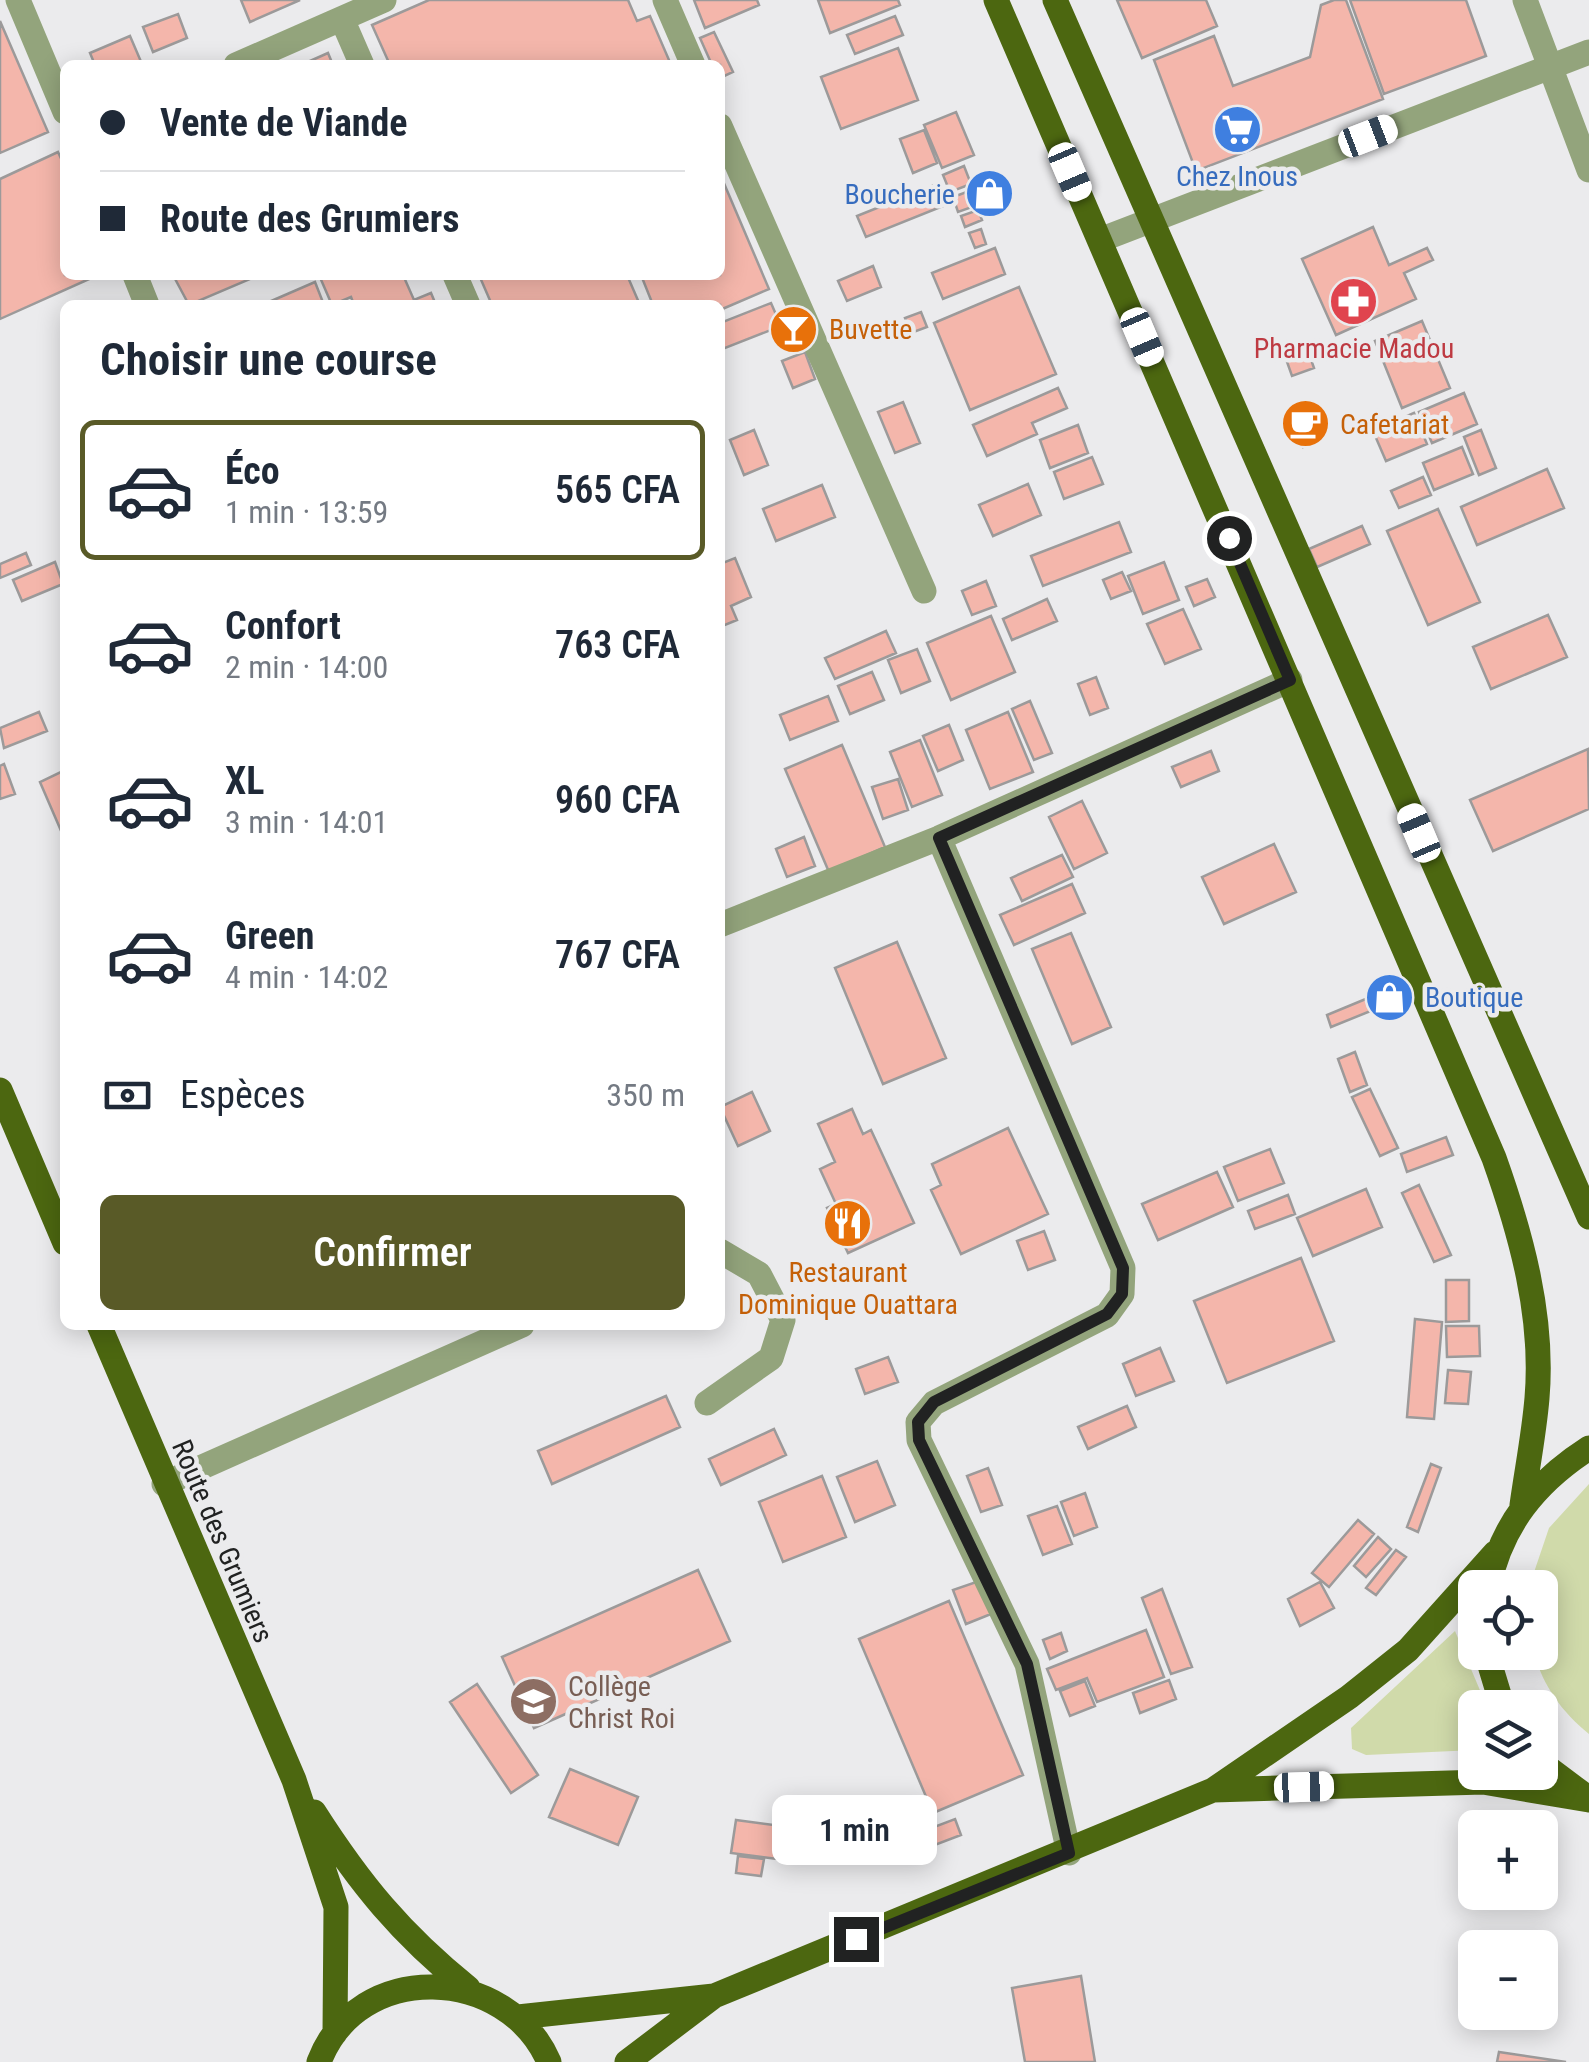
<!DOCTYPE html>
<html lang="fr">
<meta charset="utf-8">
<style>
:root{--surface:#fff;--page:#f2f2f3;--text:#1f2937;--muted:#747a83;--line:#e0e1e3;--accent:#595a27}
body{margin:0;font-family:"Roboto Condensed",sans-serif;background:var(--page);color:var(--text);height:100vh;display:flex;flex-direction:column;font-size:38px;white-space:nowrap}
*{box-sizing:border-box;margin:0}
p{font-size:32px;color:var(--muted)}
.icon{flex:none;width:55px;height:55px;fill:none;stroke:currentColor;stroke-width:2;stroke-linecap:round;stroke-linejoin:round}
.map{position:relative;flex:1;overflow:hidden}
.details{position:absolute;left:60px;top:300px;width:665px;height:1030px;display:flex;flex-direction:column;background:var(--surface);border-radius:15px;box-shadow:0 5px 25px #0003}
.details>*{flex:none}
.top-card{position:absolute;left:60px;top:60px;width:665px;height:220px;border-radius:15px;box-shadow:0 5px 25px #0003;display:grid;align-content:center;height:220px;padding:0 40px;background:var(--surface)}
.tools{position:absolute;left:1458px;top:1570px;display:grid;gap:20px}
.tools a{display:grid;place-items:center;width:100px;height:100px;border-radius:15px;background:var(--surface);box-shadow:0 5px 25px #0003;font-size:50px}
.end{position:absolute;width:45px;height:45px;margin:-22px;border:12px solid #212222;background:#fff;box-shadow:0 0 0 5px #fff}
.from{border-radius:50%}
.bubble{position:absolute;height:70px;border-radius:15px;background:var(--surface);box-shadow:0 5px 25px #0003;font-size:32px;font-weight:600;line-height:70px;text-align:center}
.car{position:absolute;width:30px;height:60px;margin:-30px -15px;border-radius:12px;box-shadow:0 0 8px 2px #0007;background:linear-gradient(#fff 24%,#345 0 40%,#fff 0 76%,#345 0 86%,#fff 0)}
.top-card b{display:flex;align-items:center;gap:35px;height:95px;font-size:38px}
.top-card b+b{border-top:2px solid var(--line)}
.top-card i{width:25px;height:25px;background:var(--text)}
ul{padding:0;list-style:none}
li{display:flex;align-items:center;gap:30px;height:140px;margin:0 20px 15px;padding:0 20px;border:5px solid transparent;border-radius:15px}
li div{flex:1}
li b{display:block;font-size:38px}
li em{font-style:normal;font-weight:600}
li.on{border-color:var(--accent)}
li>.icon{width:90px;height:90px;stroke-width:1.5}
h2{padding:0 40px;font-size:45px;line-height:120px}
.pay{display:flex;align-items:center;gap:25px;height:110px;padding:0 40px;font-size:38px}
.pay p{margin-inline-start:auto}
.button{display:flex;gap:20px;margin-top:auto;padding:20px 40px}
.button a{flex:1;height:115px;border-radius:15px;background:var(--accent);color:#fff;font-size:40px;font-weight:600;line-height:115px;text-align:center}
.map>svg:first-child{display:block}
.green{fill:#d0daaa}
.building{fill:#f4b6ab;stroke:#9c9a9a;stroke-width:2.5}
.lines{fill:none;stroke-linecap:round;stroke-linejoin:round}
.minor{stroke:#93a47c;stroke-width:25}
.major{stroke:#4c6710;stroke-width:25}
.route{stroke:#212222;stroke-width:12}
.labels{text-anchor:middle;stroke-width:9;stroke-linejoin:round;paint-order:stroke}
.shop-label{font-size:28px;fill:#366cbe;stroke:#ebebed}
.food-label{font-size:28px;fill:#c56008;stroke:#ebebed;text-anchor:start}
.health-label{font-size:28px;fill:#be3a42;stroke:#ebebed}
.street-label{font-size:28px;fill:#212222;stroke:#ebebed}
.education-label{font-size:28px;fill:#785e54;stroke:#ebebed;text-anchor:start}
</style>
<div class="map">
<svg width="1589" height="2062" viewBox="0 0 1589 2062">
<rect width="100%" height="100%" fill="#ebebed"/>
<path class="green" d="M1589 1484V1734C1562 1712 1543 1686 1534 1653L1540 1652V1588L1529 1587 1549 1528Z
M1455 1631 1487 1707 1475 1708V1750L1366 1755 1352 1749 1351 1728Z"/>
<path class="building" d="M241 0H300L250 22Z
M429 0H628L637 21 650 16 669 60 657 65H390L372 25Z
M694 0H757L759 5 705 28Z
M818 0H898L900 5 830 33Z
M1117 0H1206L1217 26 1142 58Z
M1334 0H1346L1383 99 1196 171 1154 60 1214 36 1233 86 1310 57 1321 5Z
M1350 0H1466L1486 56 1384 94Z
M178 14 187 38 153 52 143 27Z
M895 16 903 35 855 54 847 35Z
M0 21 48 132 0 153Z
M714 32 733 72 720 78V65H712L700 38Z
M130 36 142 64 95 65 90 53Z
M898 48 918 100 841 129 821 77Z
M328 53 333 65H301Z
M956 112 974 155 942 168 924 125Z
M924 130 937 163 913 173 900 139Z
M58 152 65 167V275H98L0 319V179Z
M964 166 971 184 950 192 943 175Z
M720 174 769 289 720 310V305H653L641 275H720Z
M934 185 943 206 866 237 857 216Z
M980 187 986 202 958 212 953 197Z
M978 210 982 220 965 227 961 216Z
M1373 227 1389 265 1427 248 1433 260 1404 273 1416 299 1336 335 1302 259Z
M981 229 986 244 975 248 969 233Z
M995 248 1005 274 943 299 932 273Z
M873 266 881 287 847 301 838 281Z
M173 275H259L189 305Z
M319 275H403L414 300 431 293 436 305H354L351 297 332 305Z
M479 275H627L640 305H492Z
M315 282 324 305H262Z
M1019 287 1056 374 970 410 934 323Z
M771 303 781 326 720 350V323Z
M921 312 927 327 911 333 905 318Z
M1422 321 1450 388 1402 408 1375 341Z
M794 325 803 348 790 352 782 330Z
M1308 351 1314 368 1292 376 1286 359Z
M805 352 815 379 793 388 782 361Z
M1058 388 1067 408 1032 423 1037 434 987 456 973 425Z
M1464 393 1477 424 1432 443 1419 412Z
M903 402 920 443 895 453 878 412Z
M1311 409 1323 438 1303 447 1290 418Z
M1414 413 1427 444 1386 461 1373 431Z
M1078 425 1088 453 1050 468 1040 440Z
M754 430 768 465 744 475 730 440Z
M1481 430 1496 468 1479 475 1464 437Z
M1462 447 1473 474 1434 490 1423 463Z
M1092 457 1103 484 1064 499 1054 472Z
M1547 469 1564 508 1477 545 1461 507Z
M1423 477 1431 495 1399 508 1391 491Z
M1028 484 1041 515 993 536 979 505Z
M822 485 835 517 776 541 763 509Z
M1438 509 1480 602 1428 625 1387 531Z
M1119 522 1131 552 1043 586 1031 556Z
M1362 526 1370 544 1317 567 1309 549Z
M26 553 31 565 0 578V564Z
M735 558 751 597 731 606 737 620 720 627V564Z
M55 562 63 584 22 601 13 580Z
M1164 562 1179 600 1143 614 1128 576Z
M1122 572 1131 591 1111 599 1103 580Z
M1207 579 1215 597 1194 606 1186 587Z
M986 581 996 606 972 615 962 591Z
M1047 599 1057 621 1012 640 1003 619Z
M1183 609 1201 649 1165 664 1147 624Z
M1548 615 1567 657 1491 689 1473 647Z
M991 616 1015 672 951 700 927 643Z
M886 631 896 653 835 679 825 658Z
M917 649 930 681 901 693 888 660Z
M872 672 884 700 850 714 838 686Z
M1096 677 1108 708 1090 715 1078 684Z
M828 696 838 721 790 740 780 715Z
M1030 701 1052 753 1034 760 1012 709Z
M39 712 47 731 4 748 0 728Z
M1008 712 1033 772 990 789 966 730Z
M949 725 963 760 938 771 923 736Z
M920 740 942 795 912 807 890 752Z
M842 745 885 847 829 872 785 769Z
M1588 749 1589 809 1493 851 1470 800Z
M1211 751 1219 771 1181 787 1172 767Z
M4 764 15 794 0 799V766Z
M63 771 65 776V840L40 782Z
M898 779 908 810 883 819 872 787Z
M1082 801 1107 853 1074 869 1049 817Z
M804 837 815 866 787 877 776 849Z
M1274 844 1296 892 1224 924 1202 877Z
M1062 855 1073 877 1022 901 1011 878Z
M1072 884 1085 913 1014 945 1000 915Z
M1071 933 1111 1027 1072 1044 1032 949Z
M897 942 946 1058 883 1084 835 968Z
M1373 996 1378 1008 1331 1027 1327 1015Z
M1355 1052 1367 1085 1350 1092 1338 1059Z
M1370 1089 1398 1148 1380 1156 1352 1097Z
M752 1092 770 1131 738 1146 720 1107Z
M852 1109 863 1134 871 1130 914 1223 848 1253 827 1208 836 1204 820 1169 835 1162 818 1124Z
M1008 1128 1048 1214 961 1254 931 1190 941 1185 932 1164Z
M1446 1137 1453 1155 1407 1172 1401 1154Z
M1270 1149 1284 1183 1238 1201 1224 1167Z
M1217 1172 1233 1207 1158 1240 1142 1204Z
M1419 1185 1451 1255 1434 1262 1402 1193Z
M1366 1189 1382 1227 1313 1256 1297 1218Z
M1288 1195 1295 1214 1255 1229 1248 1211Z
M1044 1231 1055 1260 1028 1270 1017 1241Z
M1301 1258 1334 1341 1227 1383 1194 1301Z
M1446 1280H1469V1321L1446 1322Z
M1415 1319 1442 1322 1434 1419 1407 1417Z
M1446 1326H1479L1480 1356 1447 1357Z
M1160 1348 1174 1381 1136 1396 1123 1364Z
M888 1357 898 1382 865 1394 856 1369Z
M1448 1370 1471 1372 1468 1404 1445 1403Z
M666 1396 680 1427 552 1484 538 1451Z
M1127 1406 1136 1427 1088 1449 1078 1427Z
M774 1429 786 1455 721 1485 709 1459Z
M877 1461 895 1505 855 1522 837 1477Z
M1431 1464 1441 1468 1418 1532 1407 1527Z
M988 1468 1002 1505 981 1512 967 1476Z
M822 1476 846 1537 783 1562 759 1502Z
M1085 1493 1097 1527 1074 1536 1061 1502Z
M1057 1506 1072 1544 1043 1555 1028 1516Z
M1358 1520 1374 1534 1329 1587 1312 1573Z
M1378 1537 1391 1549 1366 1577 1354 1566Z
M1396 1550 1406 1557 1376 1595 1366 1588Z
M698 1570 730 1641 534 1728 502 1657Z
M979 1581 991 1614 966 1624 953 1590Z
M1320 1582 1334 1608 1300 1626 1288 1599Z
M1162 1589 1192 1667 1171 1674 1142 1598Z
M949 1601 1023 1775 933 1813 859 1639Z
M1146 1630 1164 1677 1097 1702 1087 1678 1056 1690 1047 1669Z
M1061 1633 1067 1651 1050 1659 1043 1640Z
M1169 1680 1176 1699 1140 1713 1133 1693Z
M1085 1681 1095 1706 1070 1716 1060 1691Z
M477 1684 538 1775 511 1793 450 1702Z
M570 1769 638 1797 618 1845 549 1817Z
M955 1819 961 1835 906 1856 900 1840Z
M736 1820 797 1828 793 1861 731 1853Z
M798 1829H845L844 1860 798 1859Z
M738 1856 764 1859 761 1876 736 1873Z
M1081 1976 1095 2062H1025L1012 1988Z
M1499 2052 1566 2062H1497Z"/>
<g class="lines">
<path class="minor" d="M18 0 65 112
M665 0 693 65
M1525 0 1589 170
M342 19 362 65
M236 65 384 0
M720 126 924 591
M1100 240 1589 52
M135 275 147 305
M455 275 468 305
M939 838 1123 1268 1122 1294 1107 1315 934 1403 918 1422 919 1440 1027 1664 1069 1853
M720 925 939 838 1290 680
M707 1403 771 1358 783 1320 759 1274 720 1251
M164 1484 522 1325"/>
<path class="major" d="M996 0 1494 1158C1521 1234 1544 1316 1537 1398 1534 1434 1527 1469 1522 1505
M1055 0 1589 1217
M0 1090 65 1243
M99 1325 294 1780 336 1907 335 2033
M1488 1588C1501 1525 1536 1482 1589 1448
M1486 1652 1503 1708
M1540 1762 1584 1795
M1213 1790 1483 1782 1589 1800
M314 1812C360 1884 401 1934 468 1988
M518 2017 714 1996
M319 2062C358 1959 507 1965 549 2062
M627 2062 714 1996 1213 1790 1349 1697 1408 1650 1495 1553"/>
</g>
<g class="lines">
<path class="route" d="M856 1939 1069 1853 1027 1664 919 1440 918 1422 934 1402 1107 1314 1122 1294 1123 1268 939 838 1290 680 1229 538"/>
</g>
<defs>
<symbol id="supermarket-disc" viewBox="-11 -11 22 22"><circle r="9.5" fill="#3f7fe0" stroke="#ebebed"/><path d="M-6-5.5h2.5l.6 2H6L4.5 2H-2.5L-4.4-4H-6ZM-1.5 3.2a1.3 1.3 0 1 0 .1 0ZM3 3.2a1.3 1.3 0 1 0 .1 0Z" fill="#fff"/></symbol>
<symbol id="shop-disc" viewBox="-11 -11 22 22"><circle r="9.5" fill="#3f7fe0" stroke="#ebebed"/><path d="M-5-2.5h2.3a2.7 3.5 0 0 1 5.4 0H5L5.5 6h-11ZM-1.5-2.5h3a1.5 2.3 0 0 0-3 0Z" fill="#fff"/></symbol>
<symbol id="pharmacy-disc" viewBox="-11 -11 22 22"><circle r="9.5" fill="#e0444e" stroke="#ebebed"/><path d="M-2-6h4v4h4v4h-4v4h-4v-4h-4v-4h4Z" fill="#fff"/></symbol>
<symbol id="bar-disc" viewBox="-11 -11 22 22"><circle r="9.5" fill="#e8710a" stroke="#ebebed"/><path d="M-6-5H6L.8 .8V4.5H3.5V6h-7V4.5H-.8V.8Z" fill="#fff"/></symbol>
<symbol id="cafe-disc" viewBox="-11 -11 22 22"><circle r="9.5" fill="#e8710a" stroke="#ebebed"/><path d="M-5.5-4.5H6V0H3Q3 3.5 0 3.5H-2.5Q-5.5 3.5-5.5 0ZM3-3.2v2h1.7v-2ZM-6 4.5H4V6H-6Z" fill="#fff"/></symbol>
<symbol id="restaurant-disc" viewBox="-11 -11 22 22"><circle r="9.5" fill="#e8710a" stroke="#ebebed"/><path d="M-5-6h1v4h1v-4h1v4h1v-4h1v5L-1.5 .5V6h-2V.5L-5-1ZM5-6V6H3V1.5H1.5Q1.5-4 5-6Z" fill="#fff"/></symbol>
<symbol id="school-disc" viewBox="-11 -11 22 22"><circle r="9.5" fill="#8d6e63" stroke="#ebebed"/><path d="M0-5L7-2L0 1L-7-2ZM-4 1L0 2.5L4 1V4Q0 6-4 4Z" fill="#fff"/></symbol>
</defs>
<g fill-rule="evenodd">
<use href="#supermarket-disc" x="1210" y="102" width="55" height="55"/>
<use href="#shop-disc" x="962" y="166" width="55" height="55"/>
<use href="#pharmacy-disc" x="1326" y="274" width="55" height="55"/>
<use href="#bar-disc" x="766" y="302" width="55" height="55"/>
<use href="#cafe-disc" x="1278" y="396" width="55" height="55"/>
<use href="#shop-disc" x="1362" y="970" width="55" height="55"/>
<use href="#restaurant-disc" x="820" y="1196" width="55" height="55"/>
<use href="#school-disc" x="506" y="1674" width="55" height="55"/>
</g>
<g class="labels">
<g class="shop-label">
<text x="1237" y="186">Chez Inous</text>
<text x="955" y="204" text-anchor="end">Boucherie</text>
<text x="1425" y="1007" text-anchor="start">Boutique</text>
</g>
<g class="food-label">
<text x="829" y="339">Buvette</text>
<text x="1340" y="434">Cafetariat</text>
<text x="848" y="1282" text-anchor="middle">Restaurant<tspan x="848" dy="32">Dominique Ouattara</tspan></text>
</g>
<g class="health-label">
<text x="1354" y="358">Pharmacie Madou</text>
</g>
<g class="street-label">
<text transform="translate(223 1541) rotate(67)" y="10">Route des Grumiers</text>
</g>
<g class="education-label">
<text x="568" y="1696">Collège<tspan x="568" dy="32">Christ Roi</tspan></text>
</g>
</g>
</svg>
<div class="tools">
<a><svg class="icon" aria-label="locate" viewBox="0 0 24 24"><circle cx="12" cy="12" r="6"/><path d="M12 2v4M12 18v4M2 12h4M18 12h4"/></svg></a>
<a><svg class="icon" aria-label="layers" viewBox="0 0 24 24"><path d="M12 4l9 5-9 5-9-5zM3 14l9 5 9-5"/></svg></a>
<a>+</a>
<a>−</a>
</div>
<i class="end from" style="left:1229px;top:538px"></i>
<i class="end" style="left:856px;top:1939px"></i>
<div class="bubble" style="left:772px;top:1795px;width:165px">1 min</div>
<i class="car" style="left:1368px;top:136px;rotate:69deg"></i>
<i class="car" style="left:1070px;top:172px;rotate:157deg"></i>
<i class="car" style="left:1142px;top:337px;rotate:157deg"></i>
<i class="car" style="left:1419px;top:833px;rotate:337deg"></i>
<i class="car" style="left:1304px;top:1787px;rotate:88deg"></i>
<div class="top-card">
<b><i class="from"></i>Vente de Viande</b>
<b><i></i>Route des Grumiers</b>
</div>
<section class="details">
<h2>Choisir une course</h2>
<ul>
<li class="on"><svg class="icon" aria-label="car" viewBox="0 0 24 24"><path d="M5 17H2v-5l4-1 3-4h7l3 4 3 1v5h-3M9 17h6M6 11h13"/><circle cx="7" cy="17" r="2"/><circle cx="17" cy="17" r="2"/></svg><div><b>Éco</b><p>1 min · 13:59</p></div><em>565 CFA</em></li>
<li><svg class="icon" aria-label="car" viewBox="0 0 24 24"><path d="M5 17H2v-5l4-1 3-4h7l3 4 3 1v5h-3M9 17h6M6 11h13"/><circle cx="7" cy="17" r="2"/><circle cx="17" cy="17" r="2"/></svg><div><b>Confort</b><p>2 min · 14:00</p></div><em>763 CFA</em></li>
<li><svg class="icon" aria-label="car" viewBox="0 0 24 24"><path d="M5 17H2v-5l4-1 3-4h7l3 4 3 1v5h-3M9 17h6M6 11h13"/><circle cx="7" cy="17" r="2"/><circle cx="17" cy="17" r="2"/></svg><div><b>XL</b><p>3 min · 14:01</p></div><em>960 CFA</em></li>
<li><svg class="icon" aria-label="car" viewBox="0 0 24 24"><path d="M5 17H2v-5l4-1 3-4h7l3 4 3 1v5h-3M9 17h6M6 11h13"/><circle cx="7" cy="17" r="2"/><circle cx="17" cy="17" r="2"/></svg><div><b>Green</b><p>4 min · 14:02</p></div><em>767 CFA</em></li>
</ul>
<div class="pay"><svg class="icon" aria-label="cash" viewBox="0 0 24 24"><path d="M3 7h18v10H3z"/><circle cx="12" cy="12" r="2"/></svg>Espèces<p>350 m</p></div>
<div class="button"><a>Confirmer</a></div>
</section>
</div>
